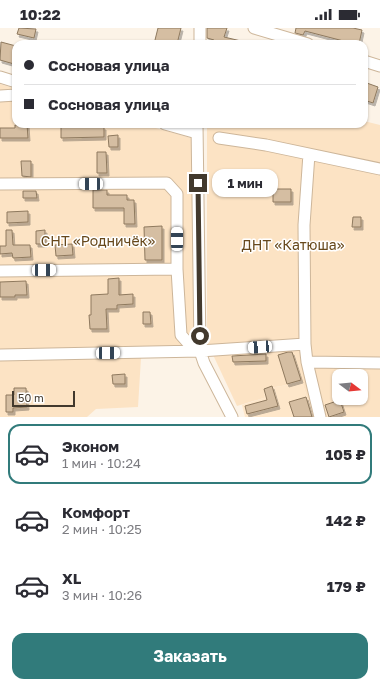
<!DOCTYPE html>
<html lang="ru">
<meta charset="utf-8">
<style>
:root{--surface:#fff;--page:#f2f2f3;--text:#2b2b33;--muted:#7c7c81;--line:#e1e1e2;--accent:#317b7b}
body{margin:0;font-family:"Golos Text",sans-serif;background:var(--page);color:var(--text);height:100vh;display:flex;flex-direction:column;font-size:15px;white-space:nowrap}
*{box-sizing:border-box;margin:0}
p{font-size:13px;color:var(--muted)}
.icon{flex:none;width:22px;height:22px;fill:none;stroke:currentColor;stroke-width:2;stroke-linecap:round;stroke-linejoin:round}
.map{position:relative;height:389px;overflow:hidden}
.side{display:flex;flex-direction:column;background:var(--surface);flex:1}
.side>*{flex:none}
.hud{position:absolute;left:12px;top:12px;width:356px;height:88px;border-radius:12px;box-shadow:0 1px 3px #0004;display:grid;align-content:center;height:88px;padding:0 12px;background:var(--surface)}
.needle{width:26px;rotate:106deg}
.tools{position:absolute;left:332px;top:341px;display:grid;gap:8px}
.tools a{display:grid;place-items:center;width:36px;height:36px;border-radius:8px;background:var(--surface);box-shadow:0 1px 3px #0004;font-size:20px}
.scale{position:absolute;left:12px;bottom:10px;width:63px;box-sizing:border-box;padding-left:4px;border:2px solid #42392d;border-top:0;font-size:11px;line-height:14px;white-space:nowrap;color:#42392d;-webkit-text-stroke:3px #fff;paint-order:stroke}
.end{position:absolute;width:18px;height:18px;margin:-9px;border:5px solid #42392d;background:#fff;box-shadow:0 0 0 2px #fff}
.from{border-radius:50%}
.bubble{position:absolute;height:28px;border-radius:12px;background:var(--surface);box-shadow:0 1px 3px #0004;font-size:13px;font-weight:700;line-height:28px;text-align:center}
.car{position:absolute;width:12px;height:24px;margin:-12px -6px;border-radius:5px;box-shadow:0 0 3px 1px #0007;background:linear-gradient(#fff 24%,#345 0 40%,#fff 0 76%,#345 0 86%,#fff 0)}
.hud b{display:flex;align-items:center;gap:14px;height:38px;font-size:15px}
.hud b+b{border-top:1px solid var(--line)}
.hud i{width:10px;height:10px;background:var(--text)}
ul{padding:7px 0 0;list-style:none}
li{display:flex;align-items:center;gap:12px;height:60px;margin:0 8px 6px;padding:0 4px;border:2px solid transparent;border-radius:12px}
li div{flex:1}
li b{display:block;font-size:15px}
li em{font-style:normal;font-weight:700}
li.on{border-color:var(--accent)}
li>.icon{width:36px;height:36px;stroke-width:1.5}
.action{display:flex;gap:8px;margin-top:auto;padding:8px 12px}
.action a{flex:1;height:46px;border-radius:12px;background:var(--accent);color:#fff;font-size:16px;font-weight:700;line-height:46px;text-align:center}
.status{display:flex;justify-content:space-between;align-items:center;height:28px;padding:0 20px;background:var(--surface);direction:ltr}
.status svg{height:11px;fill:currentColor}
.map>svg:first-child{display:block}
.built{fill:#fee7ca}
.green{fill:#fce3c4;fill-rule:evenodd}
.building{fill:#d5bea2;stroke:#8e795e;filter:url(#shadow)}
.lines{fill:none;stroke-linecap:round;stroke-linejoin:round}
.minor-casing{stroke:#cdb69a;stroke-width:13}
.minor{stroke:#fff;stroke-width:11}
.route{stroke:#42392d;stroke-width:5}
.labels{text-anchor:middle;stroke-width:3;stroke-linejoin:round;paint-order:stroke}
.park-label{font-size:14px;fill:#67481b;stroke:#fff}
</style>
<div class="status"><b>10:22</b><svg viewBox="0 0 49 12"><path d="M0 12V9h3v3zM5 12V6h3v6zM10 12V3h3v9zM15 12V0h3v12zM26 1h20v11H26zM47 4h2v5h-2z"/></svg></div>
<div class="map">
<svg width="380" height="389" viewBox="0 0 380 389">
<defs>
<filter id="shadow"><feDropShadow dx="2" dy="3" stdDeviation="0" flood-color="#0004"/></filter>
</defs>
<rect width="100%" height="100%" fill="#fcf3e7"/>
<path class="built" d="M302 353 313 389H245L242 377 264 370V361L287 357Z"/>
<path class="green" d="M0 56 16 61V96H142L194 111 195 327 141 330 138 379 96 381 87 389H0Z
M364 93 380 97V389H313L302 353 287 357 264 361V370L237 378 207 314V96H364ZM339 348H361V370H339Z"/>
<path class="building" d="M19 0 36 1 34 10 17 6Z
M158 0H181L177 16 171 14 170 16H154Z
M207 0H227L224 9 241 13V16H213L214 12 207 10Z
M296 0H353L362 2 359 16H355L305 3 303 7 295 5Z
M1 14 16 18V27L14 36 0 32Z
M364 54 378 59 373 75 364 72Z
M27 96 28 110H0V100H15V97Z
M61 96H81L82 99H104V109L61 110Z
M118 107V119H109L108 108Z
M97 124H106L107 145H97Z
M21 133H31V149L22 148Z
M273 161H291V174H273Z
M93 162H107V167H127V172H134L135 196H124V180H93Z
M23 163H36L37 170H23Z
M28 183V194L7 195V184Z
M353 189H361V199H352Z
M162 198V232H145L144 199Z
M6 202H12L13 217H30L31 229 13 230 12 225 0 226V218H6Z
M45 202V216H36V203Z
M72 216 73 227 56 228 55 217Z
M119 250V267L133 266V276L117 277V281H106L107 301H90L89 287H91V267L108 266V251Z
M26 253 27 267H15V269H0V254Z
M143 284H150L151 296H143Z
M288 324H292L301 352 287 356 278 327Z
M266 326V333L233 334 232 328Z
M125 346V356H113L112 347Z
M272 358 278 378 247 386 245 378 267 372 264 361Z
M14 360H26L27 379 13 380V384H6V367H14Z
M306 369 312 389H294L289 374Z
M340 372 344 384 329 389 325 377Z"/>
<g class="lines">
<defs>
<path id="minor" d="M254 0 308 16
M200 16V0
M364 33 380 38
M0 49 16 54
M0 68 16 67
M165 96 197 105
M197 96 200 323 204 335 232 389
M219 110 266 117 380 141
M0 156 167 155 177 166V241L181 307 189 316 200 323
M0 243 177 241
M305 316 304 197 309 126
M0 327 200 323 305 316 307 334 380 335
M307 334 320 389"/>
</defs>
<use href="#minor" class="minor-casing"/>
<use href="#minor" class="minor"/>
</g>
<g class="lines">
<path class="route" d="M198 155 200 308"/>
</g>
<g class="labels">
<g class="park-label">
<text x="98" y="218">СНТ «Родничёк»</text>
<text x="293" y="222">ДНТ «Катюша»</text>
</g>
</g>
</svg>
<div class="tools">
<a><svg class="needle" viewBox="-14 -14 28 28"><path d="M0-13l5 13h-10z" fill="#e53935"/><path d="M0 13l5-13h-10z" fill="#7c7c81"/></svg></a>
</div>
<div class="scale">50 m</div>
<i class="end from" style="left:200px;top:308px"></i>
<i class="end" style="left:198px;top:155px"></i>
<div class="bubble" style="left:212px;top:141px;width:66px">1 мин</div>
<i class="car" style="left:91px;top:156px;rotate:270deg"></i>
<i class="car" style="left:177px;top:211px;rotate:0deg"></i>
<i class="car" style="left:44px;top:242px;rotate:89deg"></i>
<i class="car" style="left:260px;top:319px;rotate:266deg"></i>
<i class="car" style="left:108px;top:325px;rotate:89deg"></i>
<div class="hud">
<b><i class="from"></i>Сосновая улица</b>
<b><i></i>Сосновая улица</b>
</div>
</div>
<section class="side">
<ul>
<li class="on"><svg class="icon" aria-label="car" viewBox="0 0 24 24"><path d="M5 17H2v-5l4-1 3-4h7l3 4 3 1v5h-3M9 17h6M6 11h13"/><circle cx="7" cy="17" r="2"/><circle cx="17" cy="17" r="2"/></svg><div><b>Эконом</b><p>1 мин · 10:24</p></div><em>105 ₽</em></li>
<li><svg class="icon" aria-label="car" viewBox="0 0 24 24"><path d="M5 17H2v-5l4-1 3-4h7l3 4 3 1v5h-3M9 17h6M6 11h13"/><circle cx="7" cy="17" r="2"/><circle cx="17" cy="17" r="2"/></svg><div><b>Комфорт</b><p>2 мин · 10:25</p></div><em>142 ₽</em></li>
<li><svg class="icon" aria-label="car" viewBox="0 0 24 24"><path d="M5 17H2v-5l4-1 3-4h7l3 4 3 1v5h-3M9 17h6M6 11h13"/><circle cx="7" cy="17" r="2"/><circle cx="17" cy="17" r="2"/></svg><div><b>XL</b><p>3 мин · 10:26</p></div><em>179 ₽</em></li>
</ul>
<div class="action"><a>Заказать</a></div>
</section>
